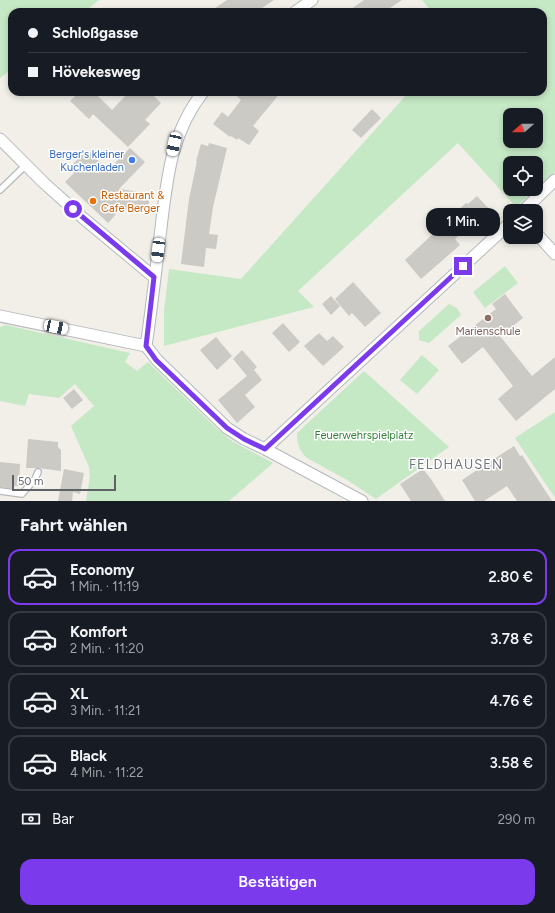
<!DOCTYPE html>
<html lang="de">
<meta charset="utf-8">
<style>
:root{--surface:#171b24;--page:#242831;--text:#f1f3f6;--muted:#9ea1a6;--line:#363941;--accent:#7c3aed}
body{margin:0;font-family:Figtree,sans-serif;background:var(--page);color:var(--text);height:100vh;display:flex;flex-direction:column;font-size:15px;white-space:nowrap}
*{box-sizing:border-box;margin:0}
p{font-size:13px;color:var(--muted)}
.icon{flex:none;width:22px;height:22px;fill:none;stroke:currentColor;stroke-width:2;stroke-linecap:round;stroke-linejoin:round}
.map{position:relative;height:501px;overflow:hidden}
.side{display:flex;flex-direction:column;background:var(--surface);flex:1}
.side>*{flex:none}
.guide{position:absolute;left:8px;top:8px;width:539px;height:88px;border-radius:12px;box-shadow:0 2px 6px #0003;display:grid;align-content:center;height:88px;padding:0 20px;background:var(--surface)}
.needle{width:26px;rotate:249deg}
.fabs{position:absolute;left:503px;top:108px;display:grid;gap:8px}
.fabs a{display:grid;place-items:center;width:40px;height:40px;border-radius:8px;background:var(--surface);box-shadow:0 2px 6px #0003;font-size:20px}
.scale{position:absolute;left:12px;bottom:10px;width:104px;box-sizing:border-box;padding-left:4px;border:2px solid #5f6368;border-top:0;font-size:11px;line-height:14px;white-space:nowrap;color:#5f6368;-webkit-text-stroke:3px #fff;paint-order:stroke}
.end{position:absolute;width:18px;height:18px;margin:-9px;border:5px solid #7c3aed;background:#fff;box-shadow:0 0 0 2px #fff}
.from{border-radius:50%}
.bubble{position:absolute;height:28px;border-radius:12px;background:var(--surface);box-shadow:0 2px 6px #0003;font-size:13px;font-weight:600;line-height:28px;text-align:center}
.car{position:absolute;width:12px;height:24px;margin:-12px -6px;border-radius:5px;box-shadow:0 0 3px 1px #0007;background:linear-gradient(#fff 24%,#345 0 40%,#fff 0 76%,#345 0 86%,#fff 0)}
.guide b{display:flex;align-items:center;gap:14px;height:38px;font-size:15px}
.guide b+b{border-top:1px solid var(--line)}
.guide i{width:10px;height:10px;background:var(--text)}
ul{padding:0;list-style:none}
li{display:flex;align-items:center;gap:12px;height:56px;margin:0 8px 6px;padding:0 12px;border:2px solid var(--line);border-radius:12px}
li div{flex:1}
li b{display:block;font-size:15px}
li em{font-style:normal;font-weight:600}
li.current{border-color:var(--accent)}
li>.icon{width:36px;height:36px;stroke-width:1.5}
h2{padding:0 20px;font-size:18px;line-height:48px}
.pay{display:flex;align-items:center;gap:10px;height:44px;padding:0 20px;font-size:15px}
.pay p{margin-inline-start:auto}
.primary-button{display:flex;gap:8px;margin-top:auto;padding:8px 20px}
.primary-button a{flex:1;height:46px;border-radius:12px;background:var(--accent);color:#fff;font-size:16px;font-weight:600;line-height:46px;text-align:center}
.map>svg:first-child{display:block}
.green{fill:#c5e8c5;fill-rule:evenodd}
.building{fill:#cccac5}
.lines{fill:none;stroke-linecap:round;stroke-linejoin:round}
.lane-casing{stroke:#b5b8bc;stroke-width:8}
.street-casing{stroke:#b5b8bc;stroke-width:13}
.lane{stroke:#fff;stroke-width:5.5}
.street{stroke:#fff;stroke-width:11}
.route{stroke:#7c3aed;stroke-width:5}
.shop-dot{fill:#3f7fe0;stroke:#fff;stroke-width:1.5}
.food-dot{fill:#e8710a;stroke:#fff;stroke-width:1.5}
.education-dot{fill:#8d6e63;stroke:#fff;stroke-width:1.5}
.labels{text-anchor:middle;stroke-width:3;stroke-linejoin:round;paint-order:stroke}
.shop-label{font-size:11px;fill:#366cbe;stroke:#fff;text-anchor:end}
.food-label{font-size:11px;fill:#c56008;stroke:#fff;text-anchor:start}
.education-label{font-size:11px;fill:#785e54;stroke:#fff}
.park-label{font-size:11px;fill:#348238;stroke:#fff}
.quarter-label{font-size:13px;letter-spacing:1px;fill:#70757a;stroke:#fff}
</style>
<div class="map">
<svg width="555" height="501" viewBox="0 0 555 501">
<rect width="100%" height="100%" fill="#f1efe8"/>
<path class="green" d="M0 0H99L84 12H12V69L0 78Z
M422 0H555V172L516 207 458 143 298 291 314 307 164 346V311L169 269 241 279 409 92H543V12H432ZM510 115H536V141H510ZM510 163H536V189H510Z
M505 266 518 283 485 308 473 292Z
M449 304 457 308 461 315 429 343 419 340V331Z
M6 325 130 353 125 362 137 371 148 362 216 428 232 441 273 463 229 501H86L90 476 89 467 71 426 94 406 75 384 59 398 29 394 25 406 0 401V327Z
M422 355 439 370 417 394 400 380Z
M364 371 449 447 376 499 347 480 307 458C299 451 297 443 297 433Z
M555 412V498L515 438Z"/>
<path class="building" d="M227 0H274L256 12H209Z
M364 0H402L384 12H347Z
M79 92H94L112 110 129 92H150L161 103 145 120 150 124 128 147 93 114 89 119 70 101Z
M232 92H281L253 126 259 131 249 145 238 138 237 140 231 136 230 137 213 124 222 112 228 117 241 100Z
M372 109 381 118 361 138 352 130Z
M209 143 227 148 213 207 209 234 218 235 216 249 206 248 204 267 181 264 189 199 197 161H196L201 144 208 146Z
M130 148 145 162 119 189 147 193 144 197 149 201V206L144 212H136L131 208 117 213 108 223 65 182 74 173 69 168 86 151 88 153 90 152 108 170Z
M477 196 492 212 476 227 473 223 455 239 460 245 421 279 405 260 466 203 468 204Z
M353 282 381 313 365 327 352 313 349 316 335 299Z
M505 294 523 318 500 336 532 376 555 357V389L516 421 498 399 513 386 483 347 462 364 448 346 496 309 492 304Z
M331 296 340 306 331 315 322 304Z
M283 323 300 342 289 352 272 333Z
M319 333 327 341 333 336 344 347 323 366 304 346Z
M216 337 232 356 217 370 200 350Z
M242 350 257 367 247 376 233 359Z
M254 370 262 380 245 395 255 407 237 423 218 400Z
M74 389 83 400 72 409 63 398Z
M28 439 58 442V447L61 450V471L38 468H26Z
M514 446 520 456 522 455 552 501H517L507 486 484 501H475L462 480Z
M0 462 20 464 19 486H14V489L0 487Z
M64 469 84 473 80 494 73 492 72 501H58Z
M423 469 431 479 445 501H411L400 484Z"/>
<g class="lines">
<defs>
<path id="lane" d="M0 190 27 164
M0 491 22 494 35 479 38 472"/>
<path id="street" d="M295 12 312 0
M0 139 44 183 83 218 154 277
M523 211 555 180
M536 233 555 254
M0 316 146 346 157 360 227 428 244 439 265 449 362 501
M146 346C152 307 156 267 161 228 167 178 171 133 203 92
M265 449 510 223"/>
</defs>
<use href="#lane" class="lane-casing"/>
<use href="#street" class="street-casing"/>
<use href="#lane" class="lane"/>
<use href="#street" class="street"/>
</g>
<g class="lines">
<path class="route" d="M73 209 154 277 146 346 156 360 227 428 244 439 265 449 463 266"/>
</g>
<circle class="shop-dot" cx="132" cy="160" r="4"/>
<circle class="food-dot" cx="93" cy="201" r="4"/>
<circle class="education-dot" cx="488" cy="318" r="4"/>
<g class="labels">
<g class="shop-label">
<text x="124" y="158">Berger's kleiner<tspan x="124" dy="13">Kuchenladen</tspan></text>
</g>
<g class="food-label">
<text x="101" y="199">Restaurant &amp;<tspan x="101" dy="13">Cafe Berger</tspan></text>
</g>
<g class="education-label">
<text x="488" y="335">Marienschule</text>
</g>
<g class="park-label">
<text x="364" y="439">Feuerwehrspielplatz</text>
</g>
<g class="quarter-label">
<text x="456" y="469">FELDHAUSEN</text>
</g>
</g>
</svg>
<div class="fabs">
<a><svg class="needle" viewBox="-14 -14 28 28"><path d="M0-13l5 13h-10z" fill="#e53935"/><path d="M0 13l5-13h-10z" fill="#9ea1a6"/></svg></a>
<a><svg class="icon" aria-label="locate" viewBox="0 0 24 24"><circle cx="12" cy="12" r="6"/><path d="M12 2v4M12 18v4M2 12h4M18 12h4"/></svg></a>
<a><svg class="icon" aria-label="layers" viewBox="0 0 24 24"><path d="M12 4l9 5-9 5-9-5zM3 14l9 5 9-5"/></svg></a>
</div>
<div class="scale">50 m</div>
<i class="end from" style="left:73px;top:209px"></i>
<i class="end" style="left:463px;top:266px"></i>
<div class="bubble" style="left:426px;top:208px;width:74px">1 Min.</div>
<i class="car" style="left:174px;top:144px;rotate:192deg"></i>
<i class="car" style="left:158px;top:250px;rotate:187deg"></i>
<i class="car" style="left:56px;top:327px;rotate:102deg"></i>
<div class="guide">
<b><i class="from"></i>Schloßgasse</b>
<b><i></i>Hövekesweg</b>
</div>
</div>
<section class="side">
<h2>Fahrt wählen</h2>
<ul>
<li class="current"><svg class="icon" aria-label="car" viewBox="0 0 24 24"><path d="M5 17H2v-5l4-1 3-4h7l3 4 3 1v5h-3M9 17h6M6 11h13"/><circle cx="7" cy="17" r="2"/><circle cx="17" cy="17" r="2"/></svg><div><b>Economy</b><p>1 Min. · 11:19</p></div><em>2.80 €</em></li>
<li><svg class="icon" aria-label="car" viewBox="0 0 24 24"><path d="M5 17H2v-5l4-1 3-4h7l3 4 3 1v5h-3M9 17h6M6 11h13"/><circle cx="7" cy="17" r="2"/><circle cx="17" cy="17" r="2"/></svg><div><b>Komfort</b><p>2 Min. · 11:20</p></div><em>3.78 €</em></li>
<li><svg class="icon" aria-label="car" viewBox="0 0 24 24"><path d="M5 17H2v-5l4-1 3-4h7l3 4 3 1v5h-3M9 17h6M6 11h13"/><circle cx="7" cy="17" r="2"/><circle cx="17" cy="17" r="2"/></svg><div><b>XL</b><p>3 Min. · 11:21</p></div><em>4.76 €</em></li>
<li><svg class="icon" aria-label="car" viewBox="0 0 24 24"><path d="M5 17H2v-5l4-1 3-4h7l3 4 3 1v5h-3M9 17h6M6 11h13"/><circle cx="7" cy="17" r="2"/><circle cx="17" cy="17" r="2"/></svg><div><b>Black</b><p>4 Min. · 11:22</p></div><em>3.58 €</em></li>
</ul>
<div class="pay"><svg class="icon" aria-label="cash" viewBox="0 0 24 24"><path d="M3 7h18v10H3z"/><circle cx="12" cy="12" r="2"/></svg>Bar<p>290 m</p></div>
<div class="primary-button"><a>Bestätigen</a></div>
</section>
